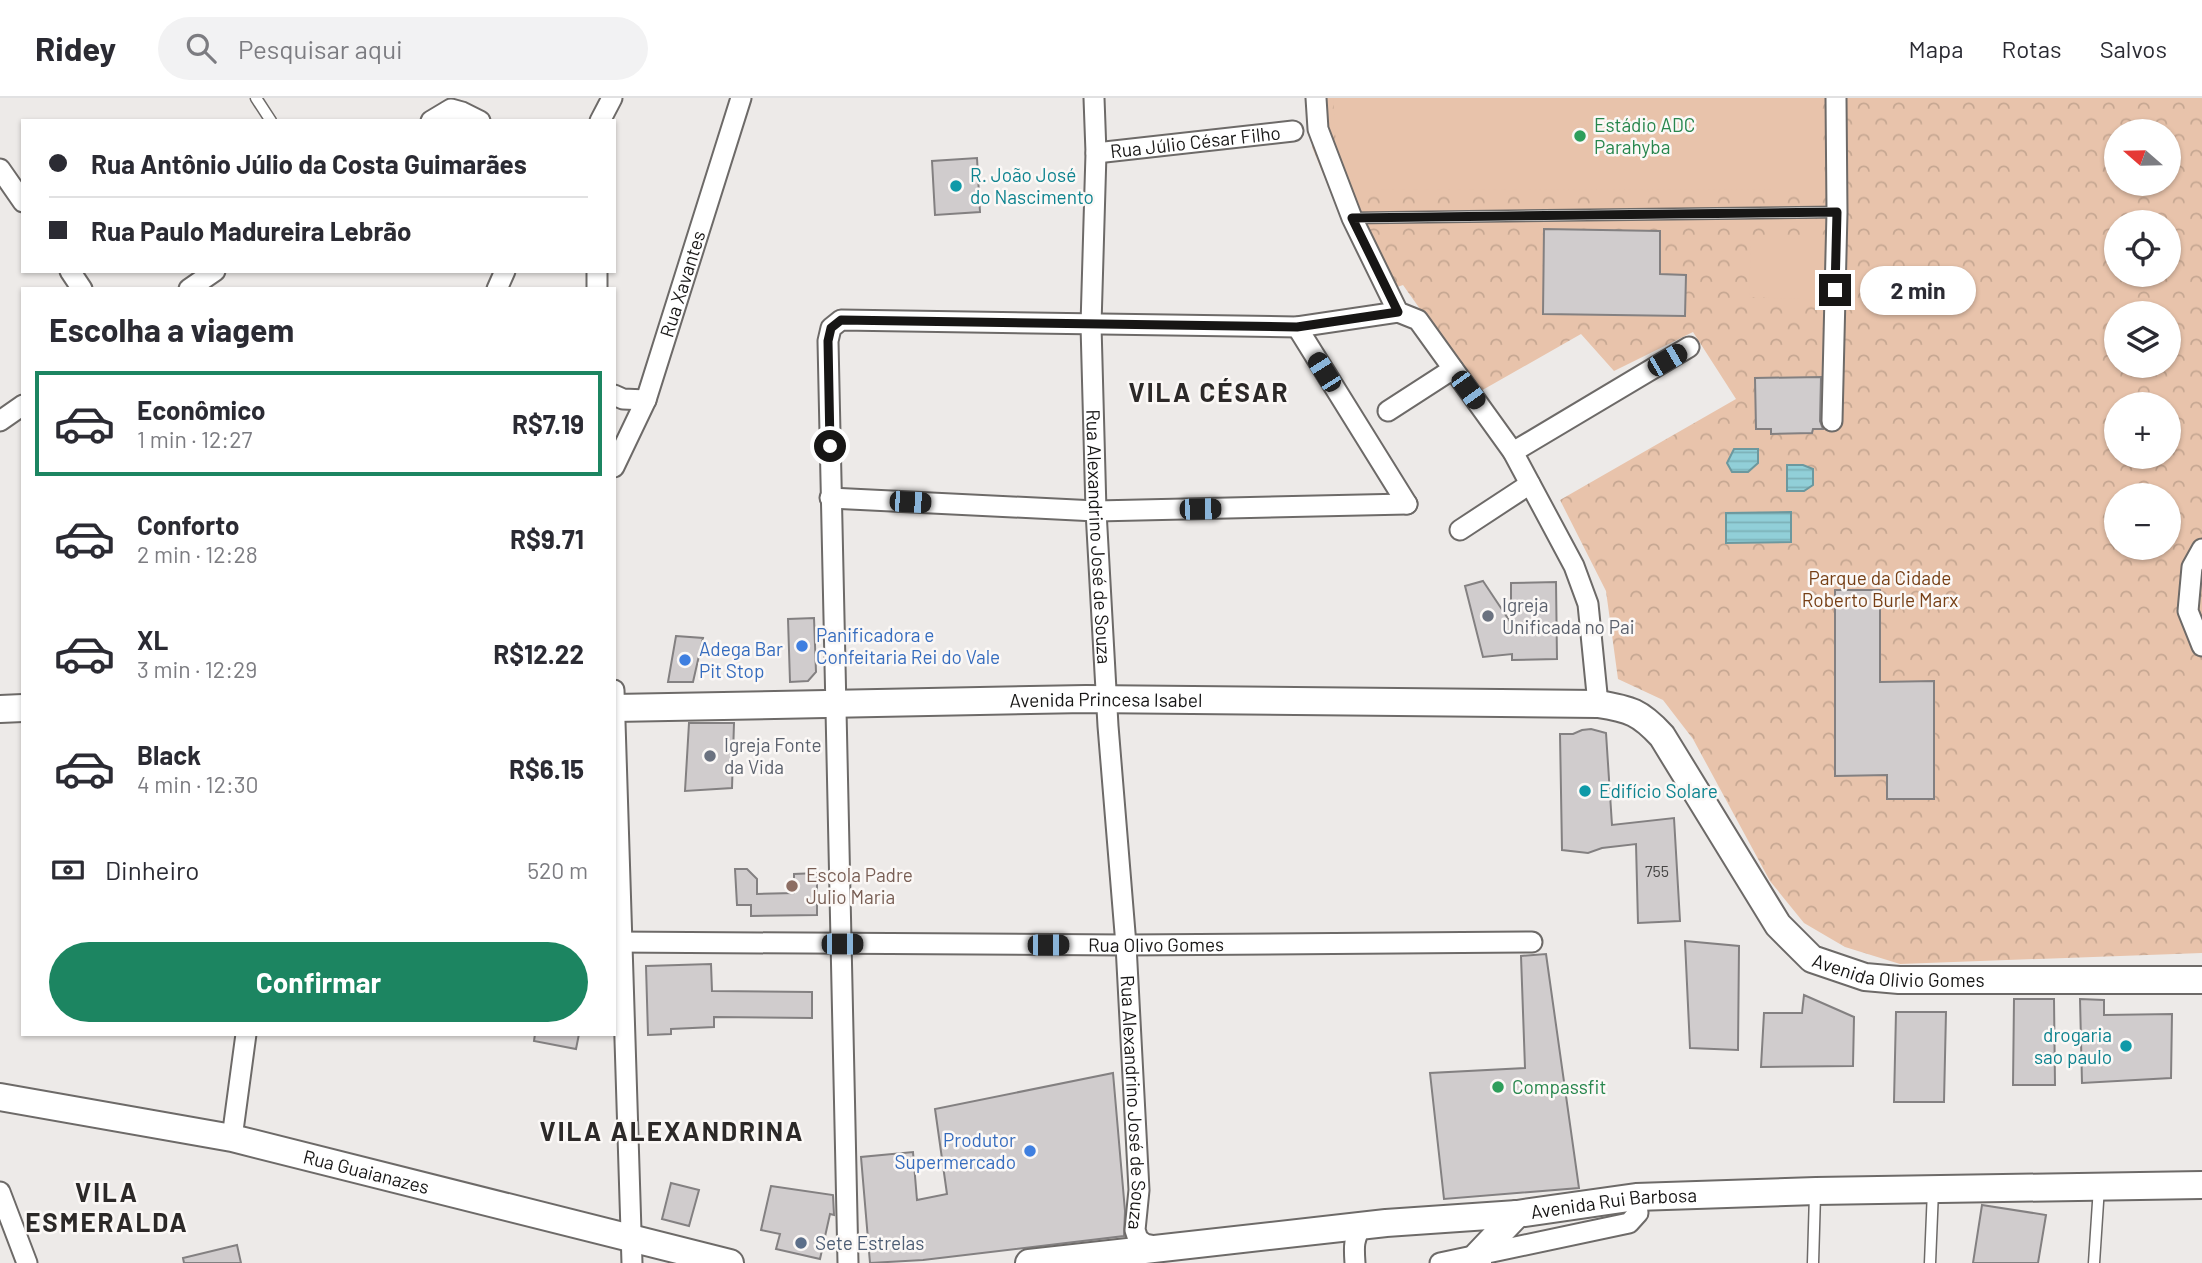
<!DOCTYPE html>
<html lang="pt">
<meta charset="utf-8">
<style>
:root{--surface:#fff;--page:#f2f2f3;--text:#2b2b33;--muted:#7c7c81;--line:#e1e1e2;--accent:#1c8561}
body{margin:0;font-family:Barlow,sans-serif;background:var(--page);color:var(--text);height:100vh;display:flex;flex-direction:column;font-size:26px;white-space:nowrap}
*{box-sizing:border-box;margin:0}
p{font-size:23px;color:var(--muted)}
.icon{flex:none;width:38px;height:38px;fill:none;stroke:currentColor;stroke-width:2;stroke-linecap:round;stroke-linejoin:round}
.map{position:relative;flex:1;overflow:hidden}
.side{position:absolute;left:21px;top:189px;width:595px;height:749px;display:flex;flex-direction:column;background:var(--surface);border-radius:0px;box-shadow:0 2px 5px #0004}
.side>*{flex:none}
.banner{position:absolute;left:21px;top:21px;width:595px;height:154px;border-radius:0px;box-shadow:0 2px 5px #0004;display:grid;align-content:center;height:154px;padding:0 28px;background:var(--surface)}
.needle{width:46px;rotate:290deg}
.tools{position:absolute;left:2104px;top:21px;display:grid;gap:14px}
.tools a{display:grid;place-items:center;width:77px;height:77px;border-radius:50%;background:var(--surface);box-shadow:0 2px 5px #0004;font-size:35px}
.end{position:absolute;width:32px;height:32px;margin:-16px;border:9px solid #171615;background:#fff;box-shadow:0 0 0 4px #fff}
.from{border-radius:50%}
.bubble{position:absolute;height:49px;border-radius:24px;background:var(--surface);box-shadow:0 2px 5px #0004;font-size:23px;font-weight:700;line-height:49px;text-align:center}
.car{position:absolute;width:21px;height:42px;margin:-21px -10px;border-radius:9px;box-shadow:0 0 5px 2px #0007;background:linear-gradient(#222 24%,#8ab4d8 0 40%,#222 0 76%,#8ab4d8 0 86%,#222 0)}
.banner b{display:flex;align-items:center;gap:24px;height:66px;font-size:26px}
.banner b+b{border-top:2px solid var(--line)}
.banner i{width:18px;height:18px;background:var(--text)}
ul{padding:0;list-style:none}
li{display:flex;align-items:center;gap:21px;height:105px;margin:0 14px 10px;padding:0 14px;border:4px solid transparent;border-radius:0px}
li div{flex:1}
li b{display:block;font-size:26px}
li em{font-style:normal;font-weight:700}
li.selected{border-color:var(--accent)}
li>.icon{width:63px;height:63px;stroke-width:1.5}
h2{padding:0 28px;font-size:32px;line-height:84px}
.pay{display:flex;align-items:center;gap:18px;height:77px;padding:0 28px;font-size:26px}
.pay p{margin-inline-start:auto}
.primary-button{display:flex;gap:14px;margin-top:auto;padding:14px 28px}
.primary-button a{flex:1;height:80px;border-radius:42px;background:var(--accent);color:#fff;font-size:28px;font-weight:700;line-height:80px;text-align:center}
header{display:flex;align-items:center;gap:42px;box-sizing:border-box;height:98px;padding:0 35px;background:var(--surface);border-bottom:2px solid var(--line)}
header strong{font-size:33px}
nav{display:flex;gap:38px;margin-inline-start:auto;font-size:24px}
.search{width:490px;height:63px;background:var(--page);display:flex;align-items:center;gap:18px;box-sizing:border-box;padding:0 24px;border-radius:38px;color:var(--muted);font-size:26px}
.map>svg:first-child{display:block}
.park{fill:url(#park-crowns);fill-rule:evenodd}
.garden{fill:#e8c3ab}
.water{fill:url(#water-rules);stroke:#6c989e;stroke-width:2}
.building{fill:#d0cccd;stroke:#838081;stroke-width:2}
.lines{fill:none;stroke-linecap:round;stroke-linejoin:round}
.lane-casing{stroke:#6d6a68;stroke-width:13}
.street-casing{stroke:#6d6a68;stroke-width:23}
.secondary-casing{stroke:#6d6a68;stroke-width:30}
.lane{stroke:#fff;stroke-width:10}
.street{stroke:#fff;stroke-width:19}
.secondary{stroke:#fff;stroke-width:26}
.route{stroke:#171615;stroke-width:9}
.leisure-dot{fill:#2e9e5b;stroke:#fbf8f6;stroke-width:2.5}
.culture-dot{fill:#0f9aa8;stroke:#fbf8f6;stroke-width:2.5}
.worship-dot{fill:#6b7280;stroke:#fbf8f6;stroke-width:2.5}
.shop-dot{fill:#3f7fe0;stroke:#fbf8f6;stroke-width:2.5}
.education-dot{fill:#8d6e63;stroke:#fbf8f6;stroke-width:2.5}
.service-dot{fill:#5c6f8a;stroke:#fbf8f6;stroke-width:2.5}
.labels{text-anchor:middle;stroke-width:5;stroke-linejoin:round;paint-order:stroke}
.number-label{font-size:16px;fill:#454443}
.leisure-label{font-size:19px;fill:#27864d;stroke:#fbf8f6;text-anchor:start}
.street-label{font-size:19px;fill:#171615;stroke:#fbf8f6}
.culture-label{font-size:19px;fill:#0d838f;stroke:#fbf8f6;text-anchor:start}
.park-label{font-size:19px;fill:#763f15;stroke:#fbf8f6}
.worship-label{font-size:19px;fill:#5b616d;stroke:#fbf8f6;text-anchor:start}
.shop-label{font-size:19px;fill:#366cbe;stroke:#fbf8f6;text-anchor:start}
.education-label{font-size:19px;fill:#785e54;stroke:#fbf8f6;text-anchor:start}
.service-label{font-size:19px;fill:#4e5e75;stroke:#fbf8f6;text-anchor:start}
.district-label{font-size:26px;font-weight:bold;letter-spacing:2px;fill:#2c2928;stroke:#fbf8f6}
</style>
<header>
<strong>Ridey</strong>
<div class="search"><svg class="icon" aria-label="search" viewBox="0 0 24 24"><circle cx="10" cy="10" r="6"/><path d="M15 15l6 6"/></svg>Pesquisar aqui</div>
<nav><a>Mapa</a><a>Rotas</a><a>Salvos</a></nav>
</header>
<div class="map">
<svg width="2202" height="1165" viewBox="0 0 2202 1165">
<defs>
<pattern id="park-crowns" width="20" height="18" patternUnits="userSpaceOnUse" patternTransform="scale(1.75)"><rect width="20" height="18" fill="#e8c3ab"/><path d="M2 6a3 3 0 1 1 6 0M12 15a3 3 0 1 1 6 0" fill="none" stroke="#c6a792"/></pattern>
<pattern id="water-rules" width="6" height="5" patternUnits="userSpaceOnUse" patternTransform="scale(1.75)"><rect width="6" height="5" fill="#91cfd8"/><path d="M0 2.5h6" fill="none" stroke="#7cb1b8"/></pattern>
</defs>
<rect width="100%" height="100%" fill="#edeae8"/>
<path class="park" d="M1313 0H2202V855L1900 866 1845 849 1804 825 1770 783 1693 641 1663 602 1618 581 1606 493 1560 402 1736 301 1693 234 1614 273 1581 236 1479 294 1403 187 1380 195 1340 117 1312 49ZM2116 33H2168V86H2116ZM2116 124H2168V177H2116ZM2116 215H2168V268H2116ZM2116 306H2168V359H2116ZM2116 397H2168V450H2116Z"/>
<path class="garden" d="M1333 0H1822L1825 91 1357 92 1348 89 1338 76Z
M1751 142H1831V202L1749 199Z"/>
<path class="water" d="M1734 351H1758V365L1748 374H1732L1727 365Z
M1787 367H1803L1813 371V387L1804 393H1787Z
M1791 414V444L1726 445V415Z"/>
<path class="building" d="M977 60 980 114 935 117 932 63Z
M1544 131 1660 133V176L1686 177 1685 218 1543 216Z
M1821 279 1820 323 1823 331H1813L1812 335 1771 336V331H1756L1755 280Z
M1483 483 1511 525V485L1556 484 1557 561 1512 562V556L1483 559 1465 488Z
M1835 492H1880V584L1934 583V701H1887V677L1835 678Z
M814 520 816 574 808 583 790 584 788 521Z
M676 538 703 540 693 584H668Z
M689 625H734L732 690 685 693Z
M1591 631 1606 635 1612 727 1674 720 1680 823 1638 825 1636 746 1602 750 1588 755 1562 752 1560 636H1573L1582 632Z
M735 771H747L757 781V796L794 795V776L817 775V817L751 818V807H737Z
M1685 843 1739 848 1738 952 1690 950Z
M1546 856 1579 1090 1444 1101 1430 975 1525 970 1521 858Z
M711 866 712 893 812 894V920L714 919V929L671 931V936L648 937 646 868Z
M1804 897 1854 919 1853 968 1761 969 1764 915H1802Z
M2014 901H2054L2055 987H2013Z
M2080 901 2104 902V917L2172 916 2171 980 2082 985Z
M1896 914H1946L1944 1004H1894Z
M535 936H579L576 951 534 943Z
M1113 975 1125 1113 1124 1138 923 1162 870 1165 861 1059 913 1054 917 1102 947 1096 935 1011Z
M671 1085 699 1092 689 1128 662 1121Z
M771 1088 833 1097 834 1117 830 1116 820 1161 776 1151 780 1136 761 1132Z
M1982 1107 2046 1117 2038 1165H1973Z
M237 1147 241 1165H184L183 1160Z"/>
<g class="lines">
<defs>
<path id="lane" d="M256 0 271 23
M1352 120 1837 114
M1813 1165 1815 1096
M1930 1165 1933 1092
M2094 1165 2099 1089"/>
<g id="street">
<path id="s1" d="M1094 0 1096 55 1091 227 1096 413 1108 628 1126 847 1139 1092 1135 1132 1138 1141 1145 1146 1161 1149"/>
<path d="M1316 0 1318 31 1352 120 1398 214 1418 222 1513 354 1574 468 1588 506 1598 606"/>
<path d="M431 23 451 11 462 14 480 23"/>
<path d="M600 23 612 0"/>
<path id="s2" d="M1096 55 1293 33"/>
<path d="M0 71 23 104"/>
<path d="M70 173 82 191"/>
<path d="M597 173V191"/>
<path d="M189 191 215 173"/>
<path d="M497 191 505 173"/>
<path d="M1297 229 1407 406"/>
<path d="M614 297 623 301 646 302"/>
<path d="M1388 313 1453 271"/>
<path d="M0 323 23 307"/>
<path d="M1832 323 1837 114 1836 0"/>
<path d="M1513 354 1689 249"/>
<path id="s3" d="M614 369 646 302 741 0"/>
<path d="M830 400 1096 413 1407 406"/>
<path d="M1460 432 1530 386"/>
<path d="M2202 451 2192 469 2188 513 2202 548"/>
<path d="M614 592 632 1165"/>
<path id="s4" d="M614 844 1126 847 1532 844"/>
<path d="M232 1040 246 936"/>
<path d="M0 1094 27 1165"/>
<path d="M848 1165 828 243 831 230 841 222 1297 229 1398 214"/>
<path d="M1355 1165C1354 1150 1353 1141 1362 1128"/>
<path d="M1440 1165 1629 1125 1638 1115 1636 1099"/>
</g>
<g id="secondary">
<path id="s5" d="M614 610 1086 601 1598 606C1630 611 1640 614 1662 638L1778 827 1812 861 1865 879 1899 882H2202"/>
<path d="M0 611 23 610"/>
<path id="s6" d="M0 999 232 1040 730 1165"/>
<path id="s7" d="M1029 1165 1386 1125 1517 1116 1636 1099 1816 1093 2202 1087"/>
<path d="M1478 1165V1157L1517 1116"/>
</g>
</defs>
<use href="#lane" class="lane-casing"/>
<use href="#street" class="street-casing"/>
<use href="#secondary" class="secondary-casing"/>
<use href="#lane" class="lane"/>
<use href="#street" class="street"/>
<use href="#secondary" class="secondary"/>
</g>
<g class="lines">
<path class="route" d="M830 348 828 243 831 230 841 222 1297 229 1398 214 1352 120 1837 114 1835 192"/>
</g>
<g class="leisure-dot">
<circle cx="1580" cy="38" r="7"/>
<circle cx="1498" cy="989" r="7"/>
</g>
<g class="culture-dot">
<circle cx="956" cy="88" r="7"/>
<circle cx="1585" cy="693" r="7"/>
<circle cx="2126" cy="948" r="7"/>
</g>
<g class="worship-dot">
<circle cx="1488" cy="518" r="7"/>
<circle cx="710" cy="658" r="7"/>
</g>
<g class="shop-dot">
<circle cx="802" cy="548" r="7"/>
<circle cx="685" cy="562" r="7"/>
<circle cx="1030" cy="1053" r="7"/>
</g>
<circle class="education-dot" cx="792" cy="788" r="7"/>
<circle class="service-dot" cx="801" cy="1145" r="7"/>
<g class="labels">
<g class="number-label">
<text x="1657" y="779">755</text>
</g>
<g class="leisure-label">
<text x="1594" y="34">Estádio ADC<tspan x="1594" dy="22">Parahyba</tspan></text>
<text x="1512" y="996">Compassfit</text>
</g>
<g class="street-label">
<text dy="7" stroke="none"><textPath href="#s2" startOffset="100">Rua Júlio César Filho</textPath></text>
<text dy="7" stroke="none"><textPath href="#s3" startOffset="196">Rua Xavantes</textPath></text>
<text dy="7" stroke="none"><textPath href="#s1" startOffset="439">Rua Alexandrino José de Souza</textPath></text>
<text dy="7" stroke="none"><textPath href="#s5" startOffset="492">Avenida Princesa Isabel</textPath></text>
<text dy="7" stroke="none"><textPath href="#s4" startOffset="542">Rua Olivo Gomes</textPath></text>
<text dy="7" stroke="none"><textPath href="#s5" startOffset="1416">Avenida Olivio Gomes</textPath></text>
<text dy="7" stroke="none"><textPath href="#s1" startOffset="1006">Rua Alexandrino José de Souza</textPath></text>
<text dy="7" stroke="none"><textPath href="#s6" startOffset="374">Rua Guaianazes</textPath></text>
<text dy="7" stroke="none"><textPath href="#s7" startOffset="588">Avenida Rui Barbosa</textPath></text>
</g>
<g class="culture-label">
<text x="970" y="84">R. João José<tspan x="970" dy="22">do Nascimento</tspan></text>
<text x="1599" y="700">Edifício Solare</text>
<text x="2112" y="944" text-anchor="end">drogaria<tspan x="2112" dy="22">sao paulo</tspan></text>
</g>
<g class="park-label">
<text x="1880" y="487">Parque da Cidade<tspan x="1880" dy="22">Roberto Burle Marx</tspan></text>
</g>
<g class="worship-label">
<text x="1502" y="514">Igreja<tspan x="1502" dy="22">Unificada no Pai</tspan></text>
<text x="724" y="654">Igreja Fonte<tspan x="724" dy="22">da Vida</tspan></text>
</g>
<g class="shop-label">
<text x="816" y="544">Panificadora e<tspan x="816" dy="22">Confeitaria Rei do Vale</tspan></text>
<text x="699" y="558">Adega Bar<tspan x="699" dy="22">Pit Stop</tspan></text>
<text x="1016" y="1049" text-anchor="end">Produtor<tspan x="1016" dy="22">Supermercado</tspan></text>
</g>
<g class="education-label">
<text x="806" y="784">Escola Padre<tspan x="806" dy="22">Julio Maria</tspan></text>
</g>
<g class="service-label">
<text x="815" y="1152">Sete Estrelas</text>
</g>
<g class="district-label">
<text x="1209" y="304">VILA CÉSAR</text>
<text x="672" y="1043">VILA ALEXANDRINA</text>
<text x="107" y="1104">VILA<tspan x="107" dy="30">ESMERALDA</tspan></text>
</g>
</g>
</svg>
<div class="tools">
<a><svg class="needle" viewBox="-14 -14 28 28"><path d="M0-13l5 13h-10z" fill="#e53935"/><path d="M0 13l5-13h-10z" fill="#7c7c81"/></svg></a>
<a><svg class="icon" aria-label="locate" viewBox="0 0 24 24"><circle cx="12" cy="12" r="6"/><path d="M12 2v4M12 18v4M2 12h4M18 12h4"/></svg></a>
<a><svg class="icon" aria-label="layers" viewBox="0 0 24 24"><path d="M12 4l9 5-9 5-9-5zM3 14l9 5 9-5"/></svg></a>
<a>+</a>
<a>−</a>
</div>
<i class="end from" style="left:830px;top:348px"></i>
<i class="end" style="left:1835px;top:192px"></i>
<div class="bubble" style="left:1860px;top:168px;width:116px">2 min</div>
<i class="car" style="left:1667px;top:262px;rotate:60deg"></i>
<i class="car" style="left:1324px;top:274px;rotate:328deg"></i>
<i class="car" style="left:1468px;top:292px;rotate:144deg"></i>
<i class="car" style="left:910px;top:404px;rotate:93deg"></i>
<i class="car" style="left:1200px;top:411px;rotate:89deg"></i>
<i class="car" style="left:842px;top:846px;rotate:90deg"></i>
<i class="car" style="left:1048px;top:847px;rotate:90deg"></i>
<div class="banner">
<b><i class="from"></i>Rua Antônio Júlio da Costa Guimarães</b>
<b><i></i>Rua Paulo Madureira Lebrão</b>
</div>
<section class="side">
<h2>Escolha a viagem</h2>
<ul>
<li class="selected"><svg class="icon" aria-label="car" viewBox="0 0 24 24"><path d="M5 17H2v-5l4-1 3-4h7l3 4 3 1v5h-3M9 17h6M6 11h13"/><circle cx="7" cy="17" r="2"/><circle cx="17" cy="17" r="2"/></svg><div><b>Econômico</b><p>1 min · 12:27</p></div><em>R$7.19</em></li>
<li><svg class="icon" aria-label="car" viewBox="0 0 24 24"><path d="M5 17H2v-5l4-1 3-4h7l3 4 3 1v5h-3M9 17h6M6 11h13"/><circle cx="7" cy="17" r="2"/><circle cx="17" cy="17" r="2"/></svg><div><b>Conforto</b><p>2 min · 12:28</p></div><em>R$9.71</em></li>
<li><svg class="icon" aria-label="car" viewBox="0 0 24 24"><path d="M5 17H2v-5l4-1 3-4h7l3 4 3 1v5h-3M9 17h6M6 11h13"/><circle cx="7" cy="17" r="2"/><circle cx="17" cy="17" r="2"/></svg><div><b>XL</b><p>3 min · 12:29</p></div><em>R$12.22</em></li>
<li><svg class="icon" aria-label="car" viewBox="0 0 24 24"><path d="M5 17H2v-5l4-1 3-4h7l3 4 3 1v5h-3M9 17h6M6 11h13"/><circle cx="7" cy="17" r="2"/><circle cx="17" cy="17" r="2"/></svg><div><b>Black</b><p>4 min · 12:30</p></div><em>R$6.15</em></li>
</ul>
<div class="pay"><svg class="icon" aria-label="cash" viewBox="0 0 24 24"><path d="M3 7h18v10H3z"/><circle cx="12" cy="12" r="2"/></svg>Dinheiro<p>520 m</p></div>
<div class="primary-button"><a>Confirmar</a></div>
</section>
</div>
